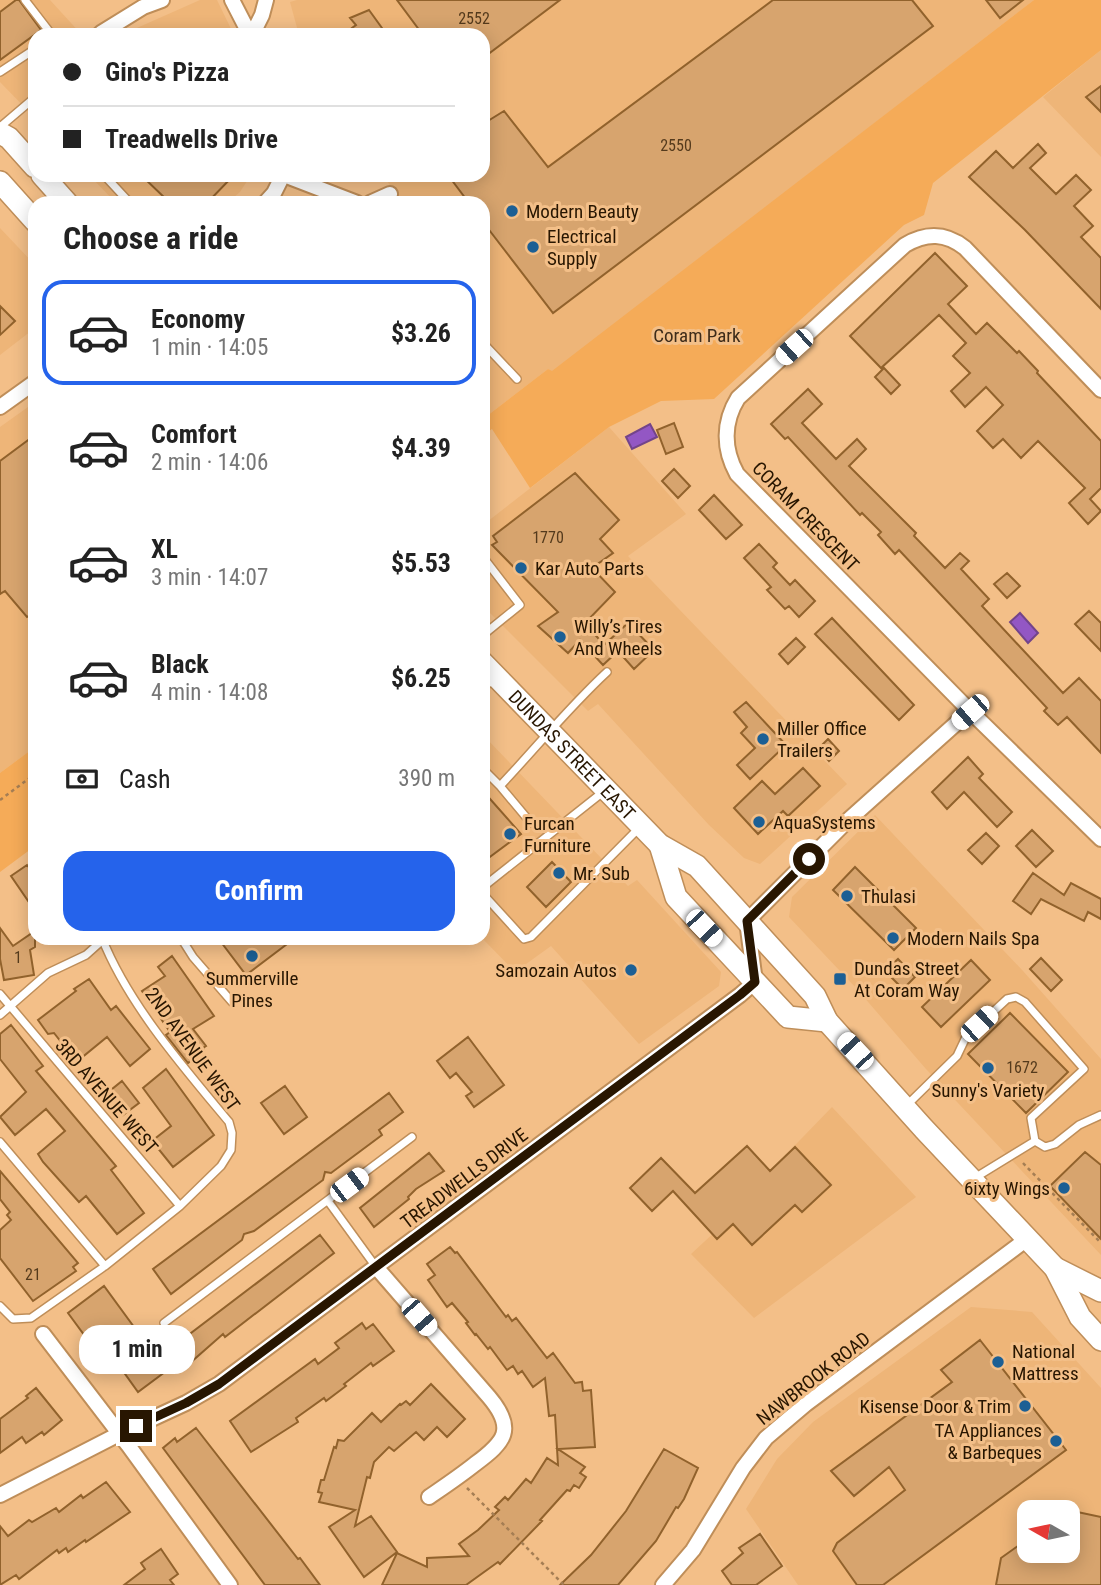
<!DOCTYPE html>
<meta charset="utf-8">
<style>
:root{--surface:#fff;--page:#f6f6f6;--text:#222;--muted:#767676;--line:#e0e0e0;--accent:#2563eb}
body{margin:0;font-family:"Roboto Condensed",sans-serif;background:var(--page);color:var(--text);height:100vh;display:flex;flex-direction:column;font-size:26px;white-space:nowrap}
*{box-sizing:border-box;margin:0}
p{font-size:23px;color:var(--muted)}
.icon{flex:none;width:38px;height:38px;fill:none;stroke:currentColor;stroke-width:2;stroke-linecap:round;stroke-linejoin:round}
.map{position:relative;flex:1;overflow:hidden}
.drawer{position:absolute;left:28px;top:196px;width:462px;height:749px;display:flex;flex-direction:column;background:var(--surface);border-radius:21px;box-shadow:0 4px 18px #0003}
.drawer>*{flex:none}
.top-card{position:absolute;left:28px;top:28px;width:462px;height:154px;border-radius:21px;box-shadow:0 4px 18px #0003;display:grid;align-content:center;height:154px;padding:0 35px;background:var(--surface)}
.needle{width:46px;rotate:279deg}
.tools{position:absolute;left:1017px;top:1500px;display:grid;gap:14px}
.tools a{display:grid;place-items:center;width:63px;height:63px;border-radius:14px;background:var(--surface);box-shadow:0 4px 18px #0003;font-size:35px}
.end{position:absolute;width:32px;height:32px;margin:-16px;border:9px solid #281601;background:#fff;box-shadow:0 0 0 4px #fff}
.from{border-radius:50%}
.bubble{position:absolute;height:49px;border-radius:21px;background:var(--surface);box-shadow:0 4px 18px #0003;font-size:23px;font-weight:700;line-height:49px;text-align:center}
.car{position:absolute;width:21px;height:42px;margin:-21px -10px;border-radius:9px;box-shadow:0 0 5px 2px #0007;background:linear-gradient(#fff 24%,#345 0 40%,#fff 0 76%,#345 0 86%,#fff 0)}
.top-card b{display:flex;align-items:center;gap:24px;height:66px;font-size:26px}
.top-card b+b{border-top:2px solid var(--line)}
.top-card i{width:18px;height:18px;background:var(--text)}
ul{padding:0;list-style:none}
li{display:flex;align-items:center;gap:21px;height:105px;margin:0 14px 10px;padding:0 21px;border:4px solid transparent;border-radius:21px}
li div{flex:1}
li b{display:block;font-size:26px}
li em{font-style:normal;font-weight:700}
li.selected{border-color:var(--accent)}
li>.icon{width:63px;height:63px;stroke-width:1.5}
h2{padding:0 35px;font-size:32px;line-height:84px}
.pay{display:flex;align-items:center;gap:18px;height:77px;padding:0 35px;font-size:26px}
.pay p{margin-inline-start:auto}
.action{display:flex;gap:14px;margin-top:auto;padding:14px 35px}
.action a{flex:1;height:80px;border-radius:21px;background:var(--accent);color:#fff;font-size:28px;font-weight:700;line-height:80px;text-align:center}
.map>svg:first-child{display:block}
.built{fill:#eeb578;fill-rule:evenodd}
.green{fill:#f5ab58}
.water{fill:#9357c4;stroke:#73448a;stroke-width:2}
.building{fill:#d7a46e;stroke:#91622c;stroke-width:2}
.lines{fill:none;stroke-linecap:round;stroke-linejoin:round}
.service-casing{stroke:#bf8e59;stroke-width:10}
.minor-casing{stroke:#bf8e59;stroke-width:18}
.primary-casing{stroke:#bf8e59;stroke-width:24}
.path{stroke:#a57e54;stroke-width:2.5;stroke-dasharray:3.5 3.5;stroke-linecap:butt}
.service{stroke:#fff;stroke-width:7}
.minor{stroke:#fff;stroke-width:14}
.primary{stroke:#fff;stroke-width:21}
.route{stroke:#281601;stroke-width:9}
.poi-dot{fill:#1c5f94;stroke:#f3bf88;stroke-width:2.5}
.labels{text-anchor:middle;stroke-width:6;stroke-linejoin:round;paint-order:stroke}
.number-label{font-size:16px;fill:#543a1c}
.poi-label{font-size:19px;fill:#281601;stroke:#f3bf88;text-anchor:start}
.park-label{font-size:19px;fill:#3e2c1a;stroke:#f3bf88}
.street-label{font-size:19px;fill:#281601;stroke:#f3bf88}
</style>
<div class="map">
<svg width="1101" height="1585" viewBox="0 0 1101 1585">
<rect width="100%" height="100%" fill="#f3bf88"/>
<path class="built" d="M0 0H50L82 35H35V118L0 82Z
M200 0H217L234 35H121Z
M297 0H1034L552 372 548 369 483 419V203H402L383 175H483V35H299L290 2Z
M1101 50V157L1043 97Z
M89 175H251L240 192 227 203H116Z
M0 228 35 265V328L0 355Z
M35 402V747L0 773V427Z
M609 427 686 514 628 556 847 784 760 864 744 858 709 825 598 704 588 711 483 606V598L489 593 483 586V525Z
M483 735 628 886 637 880 721 972 719 986 639 1044 551 946 515 972 482 938Z
M875 815 1023 971 1101 1059V1255L926 1069 856 988 789 917 792 897Z
M832 1107 916 1197 754 1318 691 1254 783 1169 770 1171Z
M971 1307 1032 1312 1101 1388V1585H798L746 1509 777 1459 813 1422ZM1029 1512H1068V1550H1029Z"/>
<path class="green" d="M1034 0H1101V50L933 183 924 215 904 225 714 399 661 401 609 427 530 488 492 429 483 435V419L548 369 552 371Z
M35 747V846L0 872V773Z"/>
<path class="water" d="M650 424 657 437 632 449 626 437Z
M1020 613 1038 633 1028 643 1010 622Z"/>
<path class="building" d="M16 0H19L41 30 0 60V12Z
M397 0H560L483 58V35H423Z
M773 0H912L933 26 553 313 483 222V203H469L448 175H483V124L504 111 548 167Z
M986 0H1023L1000 18Z
M369 10 387 35H358L352 28 356 25 350 18Z
M1101 86V112L1086 97Z
M1038 144 1046 153 1030 168 1056 194 1076 175 1091 190 1074 206 1093 226 1081 237 1101 258V309L1025 230 969 177 996 151 1013 168Z
M141 175H234L207 203H170Z
M935 253 967 286 948 304 976 334 987 323 1017 353 1019 351 1038 371 1037 373 1101 441V488L1090 499 1101 511 1088 524 1069 503 1085 488 1038 441 1021 458 1003 439 993 448 977 431 1003 405 986 387 965 407 951 391 970 373 953 356 966 343 939 315 881 368 850 336Z
M0 306 15 321 0 335Z
M884 368 900 385 891 394 875 377Z
M808 389 822 404 802 423 836 459 857 439 866 449 849 466 916 533 914 536 945 568 960 553 969 561 961 569 989 599 982 606 1063 693 1079 678 1101 701V753L1067 717 1058 725 1044 711 1047 708 899 550 895 554 878 535 881 532 862 513 860 515 788 437 785 439 771 424Z
M674 423 683 447 666 454 657 430Z
M35 435V612L27 617 5 591 0 594V461Z
M674 469 690 486 678 498 662 481Z
M575 473 619 520 600 539 613 553 592 568 615 592 585 623 604 645 628 623 654 650 634 669 618 651 603 665 580 640 568 653 538 626 558 612 492 545 497 542 493 536Z
M714 495 742 525 726 539 699 510Z
M759 544 777 563 773 567 790 585 795 580 815 601 799 617 789 606 785 609 767 590 771 587 744 558Z
M1007 573 1020 586 1007 598 994 584Z
M1089 611 1101 623V651L1075 624Z
M832 618 914 705 899 720 815 634Z
M796 638 805 647 788 664 779 654Z
M746 702 786 745 750 779 737 765 755 748 741 733 747 727 734 712Z
M828 739 839 751 829 761 818 749Z
M968 757 983 774 979 778 1012 812 997 827 964 792 947 809 932 792Z
M803 768 820 786 788 816 783 811 758 834 734 808 762 781 775 794Z
M483 791 521 834 483 862Z
M1032 830 1053 851 1036 867 1016 846Z
M986 833 999 846 982 864 968 850Z
M552 862 571 882 546 907 527 887Z
M27 865 35 875V911L11 876Z
M855 867 916 928 894 950 833 890Z
M1033 873 1064 895 1071 883 1101 899V919L1088 912 1084 921 1041 899 1031 914 1013 901Z
M0 928 13 946 35 931V947L30 950 34 975 4 980 0 959Z
M218 938H295L246 975Z
M172 956 214 1016 193 1029 206 1046 203 1048 204 1050 188 1063 166 1035 170 1032 142 991 165 976 158 967Z
M1041 958 1062 980 1051 991 1030 969Z
M898 959 915 977 903 989 885 971Z
M971 960 990 980 941 1027 922 1007Z
M89 979 111 1010 116 1006 150 1049 130 1066 107 1037 80 1059 72 1049 69 1052 54 1033 48 1034 38 1020 76 991 74 989Z
M1010 1013 1068 1072 1026 1113 968 1054Z
M11 1025 43 1066 36 1071 116 1166 111 1170 144 1213 117 1234 86 1196 79 1202 43 1162 38 1154 65 1131 46 1109 15 1135 0 1117 26 1092 0 1059V1034Z
M468 1037 504 1085 474 1107 466 1096 472 1092 456 1073 450 1078 437 1061Z
M166 1069 214 1135 173 1167 152 1141 171 1126 143 1088Z
M122 1081 139 1103 123 1115 106 1094Z
M285 1086 307 1117 284 1134 261 1103Z
M389 1093 403 1112 379 1130 382 1135 331 1173 325 1172 323 1180 254 1231 244 1234 242 1240 171 1294 153 1269Z
M747 1146 770 1171 795 1147 831 1185 802 1212 795 1205 752 1245 733 1224 717 1239 673 1191 652 1211 630 1188 661 1158 695 1193Z
M1085 1152 1101 1165V1239L1050 1186Z
M429 1153 444 1171 416 1189 408 1197 409 1199 374 1227 360 1208Z
M0 1171 78 1263 73 1267 76 1271 33 1301 0 1258V1230L11 1220 7 1215 10 1212 0 1199Z
M320 1235 334 1253 225 1337 223 1334 190 1363 185 1357 138 1392 115 1360 107 1366 68 1313 104 1286 145 1342 150 1339 162 1355Z
M450 1247 455 1253 457 1252 506 1317 508 1315 512 1321 516 1318 547 1358 553 1353 575 1383 582 1382 583 1391 591 1390 595 1447 558 1449 585 1467 580 1473 586 1477 579 1488 574 1485 570 1491 567 1490 540 1520 542 1521 500 1564 498 1562 466 1585H382L397 1553 427 1567V1558L469 1556 459 1544 478 1530 499 1510 495 1507 505 1497 508 1500 526 1479 531 1483 547 1458 558 1465 555 1415 549 1416 545 1378 533 1387 522 1371 518 1374 513 1366 507 1370 490 1347 488 1349 476 1334 475 1335 466 1323 468 1322 452 1303 447 1307 428 1280 435 1275 427 1264Z
M362 1323 366 1329 373 1324 394 1351 373 1366 371 1363 344 1384 346 1386 326 1401 324 1398 296 1418 298 1422 251 1452 230 1421 315 1359 318 1364 339 1348 335 1343Z
M980 1340 1066 1450 883 1585H857L833 1551 837 1543 905 1490 889 1467 854 1496 831 1471 952 1382 941 1370Z
M431 1384 465 1419 447 1437 437 1427 424 1440 416 1432 394 1451 389 1447 374 1462 370 1478 367 1477 355 1526 371 1516 397 1552 364 1577 329 1527 355 1510 319 1502 322 1493 318 1492 321 1480H324L334 1447 336 1448 338 1440 344 1441 372 1413 381 1422 400 1404 401 1405 406 1401 410 1405Z
M36 1388 62 1420 44 1435 42 1432 26 1443 22 1437 0 1453V1419L28 1398 26 1396Z
M196 1428 298 1559 300 1558 320 1585H265L163 1448 175 1438 177 1442Z
M664 1449 698 1468 684 1499 678 1508 676 1507 656 1541 618 1585H560L591 1555 626 1511Z
M106 1482 130 1512 86 1542 85 1540 68 1552 66 1548 59 1553 57 1550 19 1579 16 1575 0 1585V1526L8 1536 29 1520 32 1522 56 1508 59 1512 81 1495 83 1498Z
M1068 1510 1101 1517V1585H996L1001 1558 1029 1538V1550H1068Z
M760 1534 782 1566 756 1585H732L722 1571 743 1553 739 1548Z
M161 1549 178 1574 170 1580 174 1585H124L145 1569 141 1563Z"/>
<g class="lines">
<defs>
<path id="service" d="M25 0 52 35
M0 72 35 49
M0 127 33 99 35 101
M104 175 130 203
M483 343 517 379
M483 557 520 605 483 635
M483 688 496 677
M483 769 500 786C536 748 569 707 607 672
M500 786 531 823
M483 887 603 792
M483 894 524 939 531 937 640 827
M181 938 193 957 232 1002
M0 994 180 1206
M0 1015 48 973 86 955 105 938
M906 1106 957 1056 966 1037 1007 999 1016 997 1025 1002 1084 1069 1031 1118 1035 1141 1045 1147 1055 1144 1079 1125 1101 1115
M0 1142 105 1266
M973 1179 1035 1141
M328 1201 376 1267
M0 1306 13 1319 31 1318 105 1266 180 1206 221 1166 231 1150 232 1133 229 1122C184 1068 128 1004 102 938
M164 1323 412 1137"/>
<path id="minor" d="M232 0 250 35
M101 33 143 7 162 0
M252 35 262 15 266 0
M284 175 357 203
M265 203 274 193 283 175
M370 203 390 194
M1101 390 965 248C946 233 927 232 905 245L738 398C723 422 723 449 737 474L970 711 1101 839
M0 407 35 382
M376 1267 489 1397C516 1429 505 1442 475 1464 460 1476 445 1486 429 1497
M43 1334 128 1445 230 1585
M0 1495 119 1434 186 1403 219 1384 740 995 755 982 747 921 845 823 970 711
M663 1585 693 1550 743 1468 766 1438 806 1404 1027 1239"/>
<g id="primary">
<path d="M0 133 9 138 35 167"/>
<path d="M42 175 67 203"/>
<path d="M0 182 35 221"/>
<path id="s1" d="M483 663 660 845 697 866 815 996 827 1021 924 1129 1055 1268 1080 1317 1101 1340"/>
<path d="M660 845 676 897 788 1017 827 1021"/>
<path d="M1055 1268 1101 1291"/>
</g>
</defs>
<use href="#service" class="service-casing"/>
<use href="#minor" class="minor-casing"/>
<use href="#primary" class="primary-casing"/>
<path class="path" d="M0 800 35 774
M1023 1163 1101 1243
M467 1488 564 1585"/>
<use href="#service" class="service"/>
<use href="#minor" class="minor"/>
<use href="#primary" class="primary"/>
</g>
<g class="lines">
<path class="route" d="M136 1426 186 1403 219 1384 740 995 755 982 747 921 809 859"/>
</g>
<g class="poi-dot">
<circle cx="512" cy="211" r="7"/>
<circle cx="533" cy="247" r="7"/>
<circle cx="521" cy="568" r="7"/>
<circle cx="560" cy="637" r="7"/>
<circle cx="763" cy="739" r="7"/>
<circle cx="759" cy="822" r="7"/>
<circle cx="510" cy="834" r="7"/>
<circle cx="559" cy="873" r="7"/>
<circle cx="847" cy="896" r="7"/>
<circle cx="893" cy="938" r="7"/>
<circle cx="252" cy="956" r="7"/>
<circle cx="631" cy="970" r="7"/>
<rect x="833" y="972" width="14" height="14" rx="3.5"/>
<circle cx="988" cy="1068" r="7"/>
<circle cx="1064" cy="1188" r="7"/>
<circle cx="998" cy="1362" r="7"/>
<circle cx="1025" cy="1406" r="7"/>
<circle cx="1056" cy="1441" r="7"/>
</g>
<g class="labels">
<g class="number-label">
<text x="474" y="24">2552</text>
<text x="676" y="151">2550</text>
<text x="548" y="543">1770</text>
<text x="18" y="963">1</text>
<text x="1022" y="1073">1672</text>
<text x="33" y="1280">21</text>
</g>
<g class="poi-label">
<text x="526" y="218">Modern Beauty</text>
<text x="547" y="243">Electrical<tspan x="547" dy="22">Supply</tspan></text>
<text x="535" y="575">Kar Auto Parts</text>
<text x="574" y="633">Willy’s Tires<tspan x="574" dy="22">And Wheels</tspan></text>
<text x="777" y="735">Miller Office<tspan x="777" dy="22">Trailers</tspan></text>
<text x="773" y="829">AquaSystems</text>
<text x="524" y="830">Furcan<tspan x="524" dy="22">Furniture</tspan></text>
<text x="573" y="880">Mr. Sub</text>
<text x="861" y="903">Thulasi</text>
<text x="907" y="945">Modern Nails Spa</text>
<text x="854" y="975">Dundas Street<tspan x="854" dy="22">At Coram Way</tspan></text>
<text x="617" y="977" text-anchor="end">Samozain Autos</text>
<text x="252" y="985" text-anchor="middle">Summerville<tspan x="252" dy="22">Pines</tspan></text>
<text x="988" y="1097" text-anchor="middle">Sunny's Variety</text>
<text x="1050" y="1195" text-anchor="end">6ixty Wings</text>
<text x="1012" y="1358">National<tspan x="1012" dy="22">Mattress</tspan></text>
<text x="1011" y="1413" text-anchor="end">Kisense Door &amp; Trim</text>
<text x="1042" y="1437" text-anchor="end">TA Appliances<tspan x="1042" dy="22">&amp; Barbeques</tspan></text>
</g>
<g class="park-label">
<text x="697" y="342">Coram Park</text>
</g>
<g class="street-label">
<text transform="translate(806 516) rotate(46)" y="7">CORAM CRESCENT</text>
<text dy="7" stroke="none"><textPath href="#s1" startOffset="128">DUNDAS STREET EAST</textPath></text>
<text transform="translate(193 1049) rotate(54)" y="7">2ND AVENUE WEST</text>
<text transform="translate(107 1096) rotate(49)" y="7">3RD AVENUE WEST</text>
<text transform="translate(464 1178) rotate(-37)" y="7">TREADWELLS DRIVE</text>
<text transform="translate(813 1378) rotate(-38)" y="7">NAWBROOK ROAD</text>
</g>
</g>
</svg>
<div class="tools">
<a><svg class="needle" viewBox="-14 -14 28 28"><path d="M0-13l5 13h-10z" fill="#e53935"/><path d="M0 13l5-13h-10z" fill="#767676"/></svg></a>
</div>
<i class="end from" style="left:809px;top:859px"></i>
<i class="end" style="left:136px;top:1426px"></i>
<div class="bubble" style="left:79px;top:1325px;width:116px">1 min</div>
<i class="car" style="left:794px;top:347px;rotate:228deg"></i>
<i class="car" style="left:970px;top:712px;rotate:229deg"></i>
<i class="car" style="left:704px;top:928px;rotate:136deg"></i>
<i class="car" style="left:979px;top:1024px;rotate:47deg"></i>
<i class="car" style="left:855px;top:1051px;rotate:317deg"></i>
<i class="car" style="left:349px;top:1185px;rotate:53deg"></i>
<i class="car" style="left:419px;top:1317px;rotate:139deg"></i>
<div class="top-card">
<b><i class="from"></i>Gino's Pizza</b>
<b><i></i>Treadwells Drive</b>
</div>
<section class="drawer">
<h2>Choose a ride</h2>
<ul>
<li class="selected"><svg class="icon" aria-label="car" viewBox="0 0 24 24"><path d="M5 17H2v-5l4-1 3-4h7l3 4 3 1v5h-3M9 17h6M6 11h13"/><circle cx="7" cy="17" r="2"/><circle cx="17" cy="17" r="2"/></svg><div><b>Economy</b><p>1 min · 14:05</p></div><em>$3.26</em></li>
<li><svg class="icon" aria-label="car" viewBox="0 0 24 24"><path d="M5 17H2v-5l4-1 3-4h7l3 4 3 1v5h-3M9 17h6M6 11h13"/><circle cx="7" cy="17" r="2"/><circle cx="17" cy="17" r="2"/></svg><div><b>Comfort</b><p>2 min · 14:06</p></div><em>$4.39</em></li>
<li><svg class="icon" aria-label="car" viewBox="0 0 24 24"><path d="M5 17H2v-5l4-1 3-4h7l3 4 3 1v5h-3M9 17h6M6 11h13"/><circle cx="7" cy="17" r="2"/><circle cx="17" cy="17" r="2"/></svg><div><b>XL</b><p>3 min · 14:07</p></div><em>$5.53</em></li>
<li><svg class="icon" aria-label="car" viewBox="0 0 24 24"><path d="M5 17H2v-5l4-1 3-4h7l3 4 3 1v5h-3M9 17h6M6 11h13"/><circle cx="7" cy="17" r="2"/><circle cx="17" cy="17" r="2"/></svg><div><b>Black</b><p>4 min · 14:08</p></div><em>$6.25</em></li>
</ul>
<div class="pay"><svg class="icon" aria-label="cash" viewBox="0 0 24 24"><path d="M3 7h18v10H3z"/><circle cx="12" cy="12" r="2"/></svg>Cash<p>390 m</p></div>
<div class="action"><a>Confirm</a></div>
</section>
</div>
